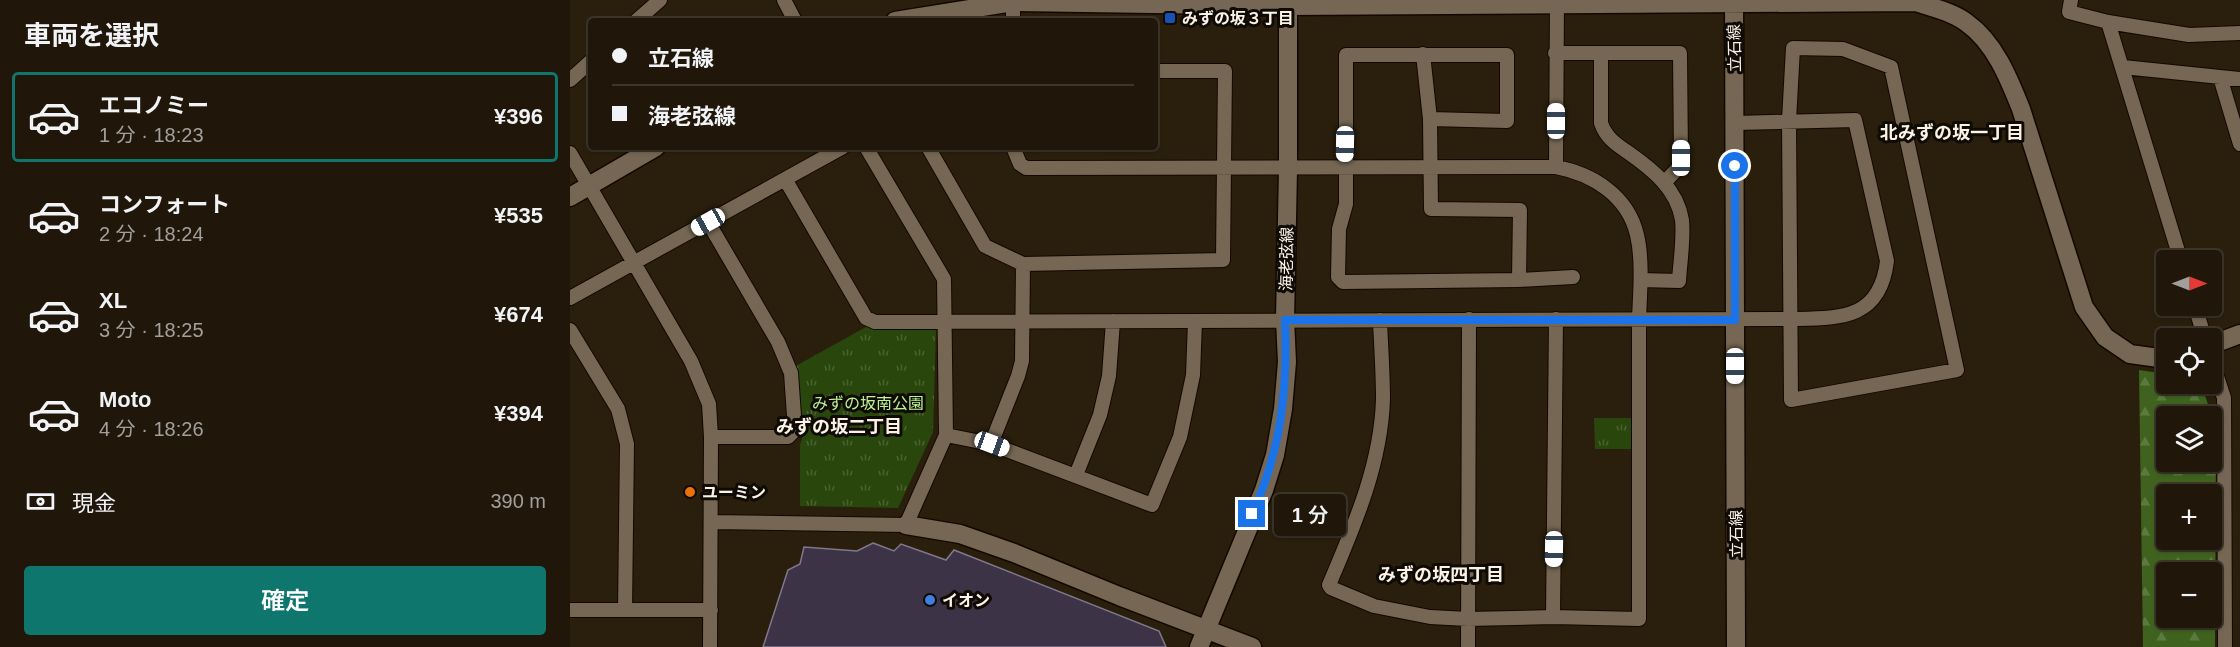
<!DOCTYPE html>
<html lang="ja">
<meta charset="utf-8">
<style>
:root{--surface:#20170a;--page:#282013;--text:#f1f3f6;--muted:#a29f9c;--line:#3d362b;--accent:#0f766e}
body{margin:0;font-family:Arial,"Noto Sans JP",sans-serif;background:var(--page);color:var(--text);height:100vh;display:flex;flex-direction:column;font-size:22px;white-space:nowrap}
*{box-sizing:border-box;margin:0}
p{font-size:20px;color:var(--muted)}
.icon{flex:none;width:33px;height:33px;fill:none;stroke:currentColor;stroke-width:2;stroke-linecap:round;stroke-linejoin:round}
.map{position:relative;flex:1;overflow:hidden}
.panel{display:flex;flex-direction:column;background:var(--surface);width:570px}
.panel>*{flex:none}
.hud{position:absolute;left:18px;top:18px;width:570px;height:132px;border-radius:6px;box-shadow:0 2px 4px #0004,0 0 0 2px var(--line);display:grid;align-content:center;height:132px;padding:0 24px;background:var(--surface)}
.needle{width:39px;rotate:90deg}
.tools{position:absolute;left:1586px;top:250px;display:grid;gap:12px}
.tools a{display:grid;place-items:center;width:66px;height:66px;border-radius:6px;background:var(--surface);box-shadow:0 2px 4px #0004,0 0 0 2px var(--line);font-size:30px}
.end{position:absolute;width:27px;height:27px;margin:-14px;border:8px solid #1a73e8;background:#fff;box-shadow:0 0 0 3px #fff}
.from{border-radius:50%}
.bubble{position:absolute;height:42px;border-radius:6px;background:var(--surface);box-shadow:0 2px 4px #0004,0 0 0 2px var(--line);font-size:20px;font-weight:600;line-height:42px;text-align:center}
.car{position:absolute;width:18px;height:36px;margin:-18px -9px;border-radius:8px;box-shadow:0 0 4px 2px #0007;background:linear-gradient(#fff 24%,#345 0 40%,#fff 0 76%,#345 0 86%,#fff 0)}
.hud b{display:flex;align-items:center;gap:21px;height:57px;font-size:22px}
.hud b+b{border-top:2px solid var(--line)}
.hud i{width:15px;height:15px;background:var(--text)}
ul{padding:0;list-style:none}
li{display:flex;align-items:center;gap:18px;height:90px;margin:0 12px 9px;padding:0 12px;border:3px solid transparent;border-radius:6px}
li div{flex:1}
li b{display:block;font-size:22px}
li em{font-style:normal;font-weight:600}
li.on{border-color:var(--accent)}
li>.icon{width:54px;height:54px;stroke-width:1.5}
h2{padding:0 24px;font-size:27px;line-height:72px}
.pay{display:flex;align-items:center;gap:15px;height:66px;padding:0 24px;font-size:22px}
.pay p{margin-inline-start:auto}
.primary-button{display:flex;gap:12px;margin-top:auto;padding:12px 24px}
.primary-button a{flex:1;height:69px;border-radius:6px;background:var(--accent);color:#fff;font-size:24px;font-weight:600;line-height:69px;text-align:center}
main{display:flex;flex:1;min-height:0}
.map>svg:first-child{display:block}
.forest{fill:url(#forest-firs);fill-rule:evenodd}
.park{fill:url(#park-tufts)}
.building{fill:#3c3346;stroke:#81788d;stroke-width:1.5}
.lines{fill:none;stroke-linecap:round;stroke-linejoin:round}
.street-casing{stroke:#130800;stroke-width:16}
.secondary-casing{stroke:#130800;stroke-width:21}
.street{stroke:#756753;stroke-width:14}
.secondary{stroke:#756753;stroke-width:18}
.route{stroke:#1a73e8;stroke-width:8}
.transit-dot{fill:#1a4fb4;stroke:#0f0a04;stroke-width:2}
.food-dot{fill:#e8710a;stroke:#0f0a04;stroke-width:2}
.shop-dot{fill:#3f7fe0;stroke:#0f0a04;stroke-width:2}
.labels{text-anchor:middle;stroke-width:6;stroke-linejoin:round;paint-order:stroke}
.poi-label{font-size:16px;font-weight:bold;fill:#faf2e7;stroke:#0f0a04;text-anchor:start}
.street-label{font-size:16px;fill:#faf2e7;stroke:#0f0a04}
.park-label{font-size:16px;fill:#bbf293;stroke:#0f0a04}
.neighbourhood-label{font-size:18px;font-weight:bold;fill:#faf2e7;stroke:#0f0a04}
</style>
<main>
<section class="panel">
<h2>車両を選択</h2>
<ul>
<li class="on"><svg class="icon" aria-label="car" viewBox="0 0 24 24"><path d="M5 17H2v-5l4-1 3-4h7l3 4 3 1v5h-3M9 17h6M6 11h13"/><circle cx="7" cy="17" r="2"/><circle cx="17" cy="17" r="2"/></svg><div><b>エコノミー</b><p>1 分 · 18:23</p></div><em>¥396</em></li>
<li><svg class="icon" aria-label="car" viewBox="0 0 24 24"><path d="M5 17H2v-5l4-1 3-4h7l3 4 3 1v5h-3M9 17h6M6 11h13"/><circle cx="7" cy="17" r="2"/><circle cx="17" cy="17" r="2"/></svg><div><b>コンフォート</b><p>2 分 · 18:24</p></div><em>¥535</em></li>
<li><svg class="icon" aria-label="car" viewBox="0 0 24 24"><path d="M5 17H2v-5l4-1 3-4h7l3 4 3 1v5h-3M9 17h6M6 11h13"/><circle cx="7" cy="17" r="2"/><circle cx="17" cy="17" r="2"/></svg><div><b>XL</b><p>3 分 · 18:25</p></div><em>¥674</em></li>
<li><svg class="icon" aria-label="car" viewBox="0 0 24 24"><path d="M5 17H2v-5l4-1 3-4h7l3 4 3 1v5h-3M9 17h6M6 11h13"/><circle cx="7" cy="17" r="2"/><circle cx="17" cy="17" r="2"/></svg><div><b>Moto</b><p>4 分 · 18:26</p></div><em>¥394</em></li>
</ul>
<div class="pay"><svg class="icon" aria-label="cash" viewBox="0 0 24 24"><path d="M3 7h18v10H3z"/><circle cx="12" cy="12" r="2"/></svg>現金<p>390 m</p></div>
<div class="primary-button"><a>確定</a></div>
</section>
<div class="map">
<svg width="1670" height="647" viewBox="0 0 1670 647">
<defs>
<pattern id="forest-firs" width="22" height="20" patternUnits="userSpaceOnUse" patternTransform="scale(1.5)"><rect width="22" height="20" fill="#3f631f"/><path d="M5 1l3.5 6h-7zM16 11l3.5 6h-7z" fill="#5c7a40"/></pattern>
<pattern id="park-tufts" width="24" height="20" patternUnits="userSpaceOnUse" patternTransform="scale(1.5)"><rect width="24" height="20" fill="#29470c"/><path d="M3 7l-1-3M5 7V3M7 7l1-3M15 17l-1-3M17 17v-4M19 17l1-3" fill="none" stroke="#49622f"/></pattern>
</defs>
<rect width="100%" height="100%" fill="#2a1f0d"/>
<path class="forest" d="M1569 370 1596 374V384H1631L1646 428 1645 647H1573ZM1596 417H1641V462H1596ZM1596 495H1641V540H1596ZM1596 573H1641V618H1596Z"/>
<path class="park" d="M296 327 366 329 363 432 328 508 230 506V445L234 432 224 367Z
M1024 418H1061V449H1025Z"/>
<path class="building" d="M303 543 324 551 331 544 376 560 384 550 589 631 596 647H193L218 570 230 564 234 547 287 551Z"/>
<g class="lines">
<defs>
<path id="street" d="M214 0 225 21
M1501 0 1499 12 1538 22 1619 35 1670 33
M66 21 90 0
M443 21V0
M1538 22 1611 261
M1223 48 1273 49 1321 67 1387 370 1221 400 1219 120Z
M985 53H1110L1111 158 1108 168 1095 182
M853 54 860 119 861 209 950 210 949 280
M1031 54V123C1036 138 1047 145 1059 153 1083 170 1107 189 1112 220 1114 238 1110 263 1109 281L1071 280
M1553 67 1670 79
M1650 77 1670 144
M0 80 21 61
M860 119 937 121V55H776V204L769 229 768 277 773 282 949 280 1003 277
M358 147 415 246 453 264 653 260 655 71H585
M443 147 450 164 456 168 986 167C1023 174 1058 196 1067 235 1073 260 1070 294 1069 319V619L983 617 898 619 860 617 804 606 761 588 759 585C784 526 811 465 813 399 813 373 811 346 810 320
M0 153 121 361 139 404 141 437 140 647
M986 167 987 0
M215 179 296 318 305 322 1221 319C1270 318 1310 320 1317 261L1285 120 1165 123
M138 222 208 342 221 373 225 430 218 437H141
M0 298 273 147
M1625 306 1635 339
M0 330 48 409 57 444 55 610
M1641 358 1654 398 1655 647
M376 435 421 444 582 505 610 437 623 375 625 321
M421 444 448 376 452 361 453 264
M506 475 530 415 539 376 543 321
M141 522 336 525 376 435 374 279 296 147
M0 610H141
M983 617 986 319
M898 647 899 319"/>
<path id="secondary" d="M1164 0 1166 647
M325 21 443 2 718 6 1346 2C1363 8 1383 12 1397 23 1425 43 1439 79 1451 109L1514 307 1535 337 1560 354 1596 359
M0 197 86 147
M1641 345 1670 334
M336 525 390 534 444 553 549 596 682 647
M629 647 694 490 705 455 713 409 717 362 715 320 718 168V0"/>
</defs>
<use href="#street" class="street-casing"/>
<use href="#secondary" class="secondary-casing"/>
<use href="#street" class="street"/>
<use href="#secondary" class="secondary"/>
</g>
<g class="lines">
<path class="route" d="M682 514C711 452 718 388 715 320H1165V166"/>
</g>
<rect class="transit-dot" x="594" y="12" width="12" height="12" rx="3"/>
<circle class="food-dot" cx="120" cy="492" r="6"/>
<circle class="shop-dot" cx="360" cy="600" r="6"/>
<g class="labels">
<g class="poi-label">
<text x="612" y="24">みずの坂３丁目</text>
<text x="132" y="498">ユーミン</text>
<text x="372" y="606">イオン</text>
</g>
<g class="street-label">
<text transform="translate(1164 48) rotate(-91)" y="6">立石線</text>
<text transform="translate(716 259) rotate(-89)" y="6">海老弦線</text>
<text transform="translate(1166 534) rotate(-90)" y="6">立石線</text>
</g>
<g class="park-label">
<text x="298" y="409">みずの坂南公園</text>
</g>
<g class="neighbourhood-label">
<text x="1382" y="139">北みずの坂一丁目</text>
<text x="269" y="433">みずの坂二丁目</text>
<text x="871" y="581">みずの坂四丁目</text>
</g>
</g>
</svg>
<div class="tools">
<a><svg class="needle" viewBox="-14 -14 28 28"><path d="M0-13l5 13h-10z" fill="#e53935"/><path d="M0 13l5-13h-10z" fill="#a29f9c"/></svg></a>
<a><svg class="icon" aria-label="locate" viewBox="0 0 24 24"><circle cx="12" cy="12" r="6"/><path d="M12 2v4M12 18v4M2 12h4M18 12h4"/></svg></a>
<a><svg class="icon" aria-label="layers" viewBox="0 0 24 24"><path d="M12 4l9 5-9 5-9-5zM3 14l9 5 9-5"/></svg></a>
<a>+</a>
<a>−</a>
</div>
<i class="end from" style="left:1165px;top:166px"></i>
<i class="end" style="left:682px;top:514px"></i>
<div class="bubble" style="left:704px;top:494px;width:72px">1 分</div>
<i class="car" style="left:986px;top:121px;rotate:0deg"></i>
<i class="car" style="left:775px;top:144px;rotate:181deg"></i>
<i class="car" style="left:1111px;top:158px;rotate:0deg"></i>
<i class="car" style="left:138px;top:222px;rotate:241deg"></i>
<i class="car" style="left:1165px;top:366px;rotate:180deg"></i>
<i class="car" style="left:422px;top:444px;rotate:110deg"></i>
<i class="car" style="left:984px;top:549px;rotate:181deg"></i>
<div class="hud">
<b><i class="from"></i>立石線</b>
<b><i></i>海老弦線</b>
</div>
</div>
</main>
